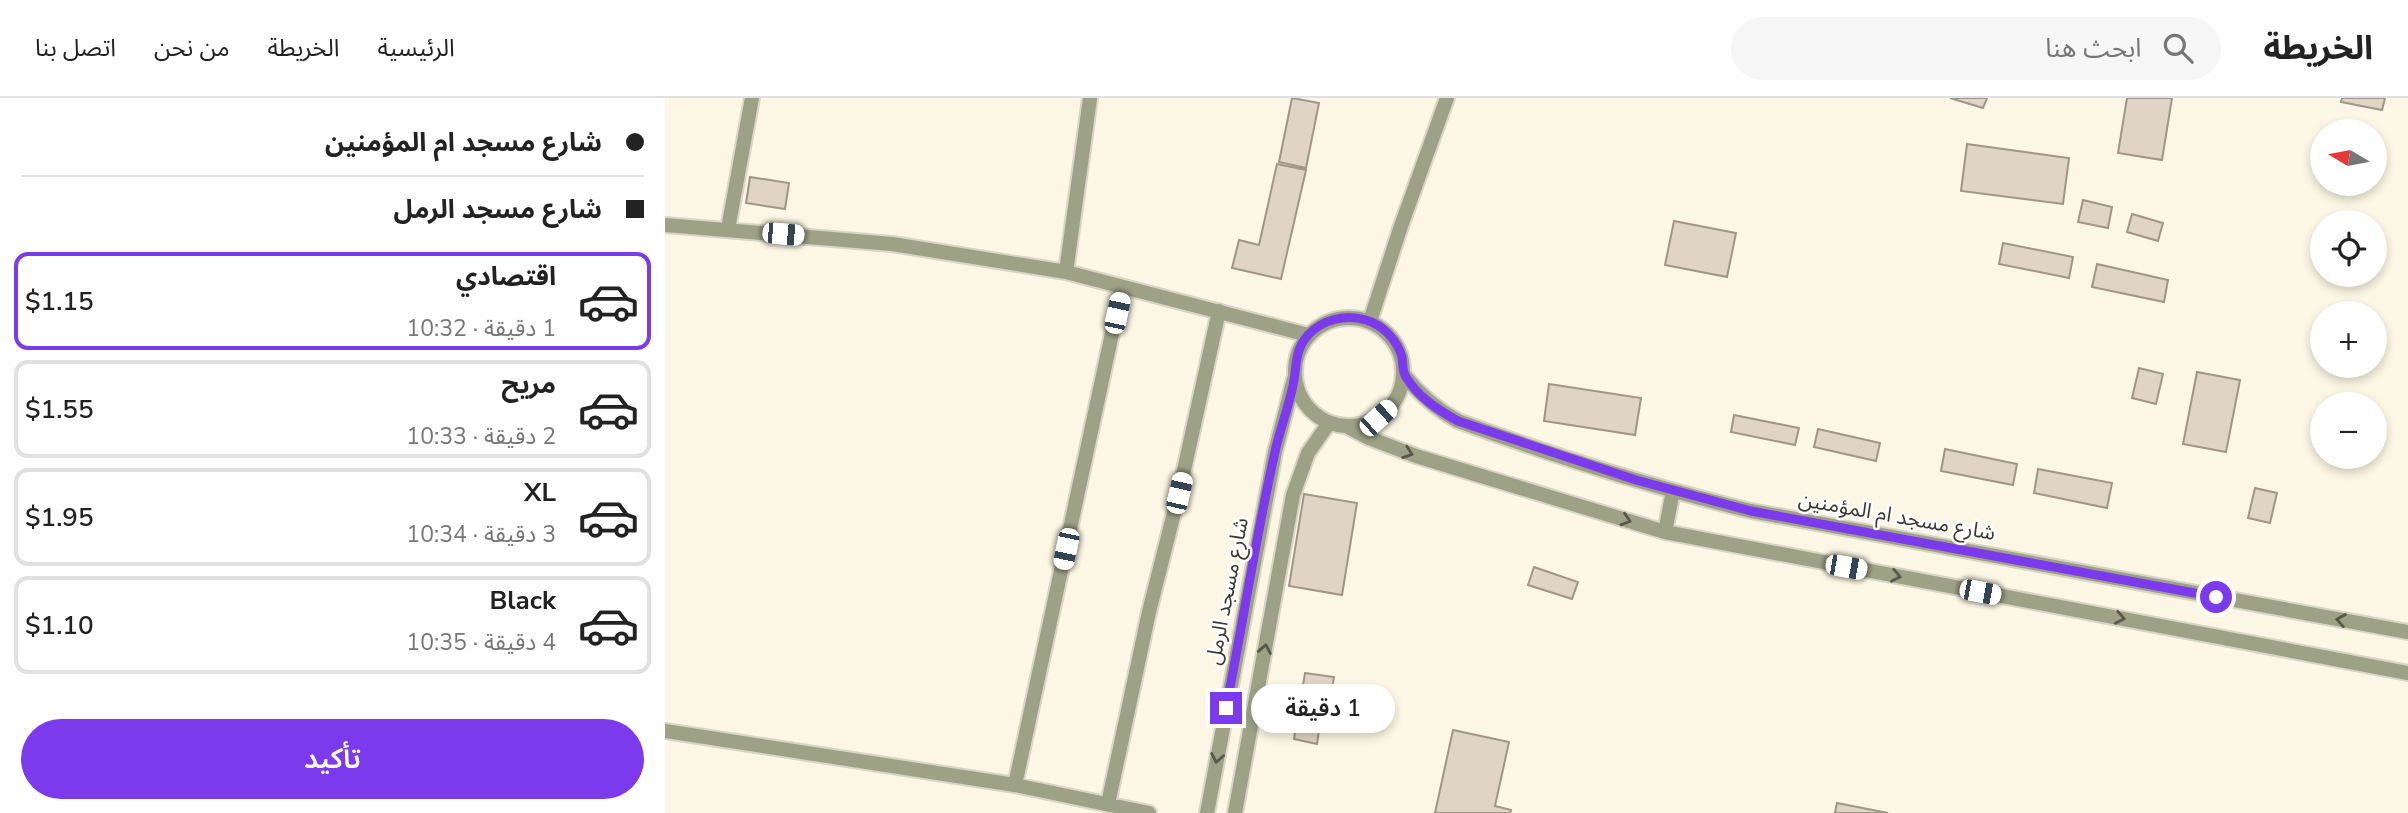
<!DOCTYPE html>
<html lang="ar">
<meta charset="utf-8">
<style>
:root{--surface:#fff;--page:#f6f6f6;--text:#222;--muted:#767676;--line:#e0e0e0;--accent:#7c3aed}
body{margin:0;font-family:"Nunito Sans","Noto Sans Arabic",sans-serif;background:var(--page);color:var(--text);direction:rtl;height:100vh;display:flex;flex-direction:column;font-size:26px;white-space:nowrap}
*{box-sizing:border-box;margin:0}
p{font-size:23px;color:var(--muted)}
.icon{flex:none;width:38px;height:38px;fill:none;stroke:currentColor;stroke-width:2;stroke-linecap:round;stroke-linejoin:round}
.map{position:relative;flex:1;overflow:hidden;direction:ltr}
.side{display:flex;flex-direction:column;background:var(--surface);width:665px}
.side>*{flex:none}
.banner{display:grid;align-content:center;height:154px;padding:0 21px;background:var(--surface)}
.needle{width:46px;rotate:280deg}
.controls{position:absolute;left:1645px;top:21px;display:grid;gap:14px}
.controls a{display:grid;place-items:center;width:77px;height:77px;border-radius:50%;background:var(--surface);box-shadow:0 4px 10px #0003;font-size:35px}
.end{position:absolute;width:32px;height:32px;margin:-16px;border:9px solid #7c3aed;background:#fff;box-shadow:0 0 0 4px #fff}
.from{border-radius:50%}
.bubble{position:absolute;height:49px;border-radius:24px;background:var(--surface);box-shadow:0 4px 10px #0003;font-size:23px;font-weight:600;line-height:49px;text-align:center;direction:rtl}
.car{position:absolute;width:21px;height:42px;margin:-21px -10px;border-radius:9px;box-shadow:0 0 5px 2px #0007;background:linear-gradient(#fff 24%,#345 0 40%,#fff 0 76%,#345 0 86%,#fff 0)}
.banner b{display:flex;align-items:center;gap:24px;height:66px;font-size:26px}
.banner b+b{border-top:2px solid var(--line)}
.banner i{width:18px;height:18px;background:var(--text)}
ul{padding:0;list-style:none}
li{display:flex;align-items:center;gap:21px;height:98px;margin:0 14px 10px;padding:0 7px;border:4px solid var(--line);border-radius:14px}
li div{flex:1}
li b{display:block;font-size:26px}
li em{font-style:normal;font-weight:600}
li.active{border-color:var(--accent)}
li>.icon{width:63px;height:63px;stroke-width:1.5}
.primary-button{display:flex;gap:14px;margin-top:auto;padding:14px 21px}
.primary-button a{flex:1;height:80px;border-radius:42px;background:var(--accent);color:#fff;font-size:28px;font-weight:600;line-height:80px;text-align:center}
header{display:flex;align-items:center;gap:42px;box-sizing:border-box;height:98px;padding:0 35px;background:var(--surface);border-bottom:2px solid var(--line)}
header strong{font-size:33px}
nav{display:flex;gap:38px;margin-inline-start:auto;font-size:24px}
.search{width:490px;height:63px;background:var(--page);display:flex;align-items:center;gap:18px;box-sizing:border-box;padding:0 24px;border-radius:38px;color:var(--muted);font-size:26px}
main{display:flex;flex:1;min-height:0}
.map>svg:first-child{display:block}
.building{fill:#e0d4c4;stroke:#a09586;stroke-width:2}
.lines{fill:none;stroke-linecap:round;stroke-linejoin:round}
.minor-casing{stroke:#d9d5c4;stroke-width:18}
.tertiary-casing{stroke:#d9d5c4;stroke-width:18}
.minor{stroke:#9da186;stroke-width:14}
.tertiary{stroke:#9da186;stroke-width:14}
.oneway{stroke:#58584a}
.route{stroke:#7c3aed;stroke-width:9}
.labels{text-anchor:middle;stroke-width:5;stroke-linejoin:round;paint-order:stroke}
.street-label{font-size:21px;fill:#3b3931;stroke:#fff}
</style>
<header>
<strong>الخريطة</strong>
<div class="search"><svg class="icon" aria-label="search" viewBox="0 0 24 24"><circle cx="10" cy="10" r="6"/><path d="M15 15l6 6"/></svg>ابحث هنا</div>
<nav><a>الرئيسية</a><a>الخريطة</a><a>من نحن</a><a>اتصل بنا</a></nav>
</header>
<main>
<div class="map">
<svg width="1743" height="715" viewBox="0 0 1743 715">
<rect width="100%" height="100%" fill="#fcf7e4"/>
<path class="building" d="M627 0 654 5 641 70 614 64Z
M1285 0H1322L1318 10Z
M1462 0H1507L1497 62 1453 55Z
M1677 0H1720L1717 12 1676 4Z
M1302 46 1404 60 1398 106 1296 93Z
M612 66 641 72 616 181 567 170 574 142 594 147Z
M85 79 124 85 120 111 81 105Z
M1418 102 1447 109 1443 130 1413 124Z
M1467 116 1498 125 1493 143 1462 134Z
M1009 123 1071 135 1062 179 1000 167Z
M1338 145 1408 159 1404 180 1334 166Z
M1432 166 1503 182 1499 204 1427 189Z
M1474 270 1498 276 1491 306 1467 300Z
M1532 274 1575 282 1561 354 1518 346Z
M884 286 976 300 970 337 879 323Z
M1069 317 1134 330 1130 347 1066 334Z
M1153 331 1215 345 1211 363 1149 349Z
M1280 351 1352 366 1348 387 1276 373Z
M1373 371 1447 385 1442 410 1369 395Z
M1590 390 1612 395 1605 425 1583 420Z
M639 396 692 405 677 497 624 488Z
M869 469 913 484 907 501 863 487Z
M640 575 669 579 664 607 658 606 652 646 629 641Z
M788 632 844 644 830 708 846 712 845 715H770Z
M1172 705 1223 715H1170Z"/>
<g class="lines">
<defs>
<path id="minor" d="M0 127 227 146 401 174 643 237
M63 131 87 0
M401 174 425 0
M705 223 736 128 782 0
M0 633 350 687 484 715
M350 687 457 189
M443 706 484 514 514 395 554 213"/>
<path id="tertiary" d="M630 274a54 54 0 1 1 108 0a54 54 0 1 1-108 0Z
M739 277C755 297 771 311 793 323 889 358 987 389 1086 413L1743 534
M681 328 704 340 751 358 1000 434 1743 575
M1000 434 1008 393
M542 715 610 354 629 281
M570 715 628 397 643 355 664 325"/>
</defs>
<use href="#minor" class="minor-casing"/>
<use href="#tertiary" class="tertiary-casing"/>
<use href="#minor" class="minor"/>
<use href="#tertiary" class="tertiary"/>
</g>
<defs><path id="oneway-chevron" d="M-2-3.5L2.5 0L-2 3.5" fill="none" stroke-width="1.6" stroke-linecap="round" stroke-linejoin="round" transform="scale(1.75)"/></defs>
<g class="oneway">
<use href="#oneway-chevron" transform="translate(743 355) rotate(19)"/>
<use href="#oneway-chevron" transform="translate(961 422) rotate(17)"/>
<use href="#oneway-chevron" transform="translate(1231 478) rotate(11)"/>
<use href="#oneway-chevron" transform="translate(1455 520) rotate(11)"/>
<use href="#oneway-chevron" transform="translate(1676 522) rotate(-170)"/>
<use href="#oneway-chevron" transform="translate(600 551) rotate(-80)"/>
<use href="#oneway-chevron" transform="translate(552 660) rotate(101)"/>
</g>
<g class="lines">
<path class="route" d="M561 610C578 525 591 438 610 354 615 330 625 306 629 282 632 265 630 252 643 237 658 221 681 216 701 222 718 227 732 242 737 259 738 266 737 273 741 279 753 299 773 312 793 323L971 382 1086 413 1551 499"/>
</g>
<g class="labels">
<g class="street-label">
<text transform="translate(1232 418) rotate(10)" y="7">شارع مسجد ام المؤمنين</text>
<text transform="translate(562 493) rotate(-79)" y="7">شارع مسجد الرمل</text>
</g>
</g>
</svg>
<div class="controls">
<a><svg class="needle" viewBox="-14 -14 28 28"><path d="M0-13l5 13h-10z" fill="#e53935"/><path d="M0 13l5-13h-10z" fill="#767676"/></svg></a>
<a><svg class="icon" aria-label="locate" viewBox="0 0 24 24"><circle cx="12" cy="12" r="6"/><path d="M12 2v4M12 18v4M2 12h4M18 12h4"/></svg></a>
<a>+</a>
<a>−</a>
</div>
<i class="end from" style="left:1551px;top:499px"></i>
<i class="end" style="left:561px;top:610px"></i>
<div class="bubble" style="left:586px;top:586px;width:144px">1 دقيقة</div>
<i class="car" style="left:118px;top:136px;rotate:95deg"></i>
<i class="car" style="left:452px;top:215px;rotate:12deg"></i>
<i class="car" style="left:713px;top:320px;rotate:48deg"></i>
<i class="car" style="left:514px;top:395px;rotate:13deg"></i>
<i class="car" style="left:401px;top:451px;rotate:192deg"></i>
<i class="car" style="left:1181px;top:469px;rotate:100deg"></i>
<i class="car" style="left:1315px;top:494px;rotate:101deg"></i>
</div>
<section class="side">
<div class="banner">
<b><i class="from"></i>شارع مسجد ام المؤمنين</b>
<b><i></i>شارع مسجد الرمل</b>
</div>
<ul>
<li class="active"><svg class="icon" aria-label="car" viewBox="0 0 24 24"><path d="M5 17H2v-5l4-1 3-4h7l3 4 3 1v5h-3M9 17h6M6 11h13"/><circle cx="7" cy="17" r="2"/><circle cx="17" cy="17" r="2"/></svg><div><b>اقتصادي</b><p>1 دقيقة · 10:32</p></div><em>$1.15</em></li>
<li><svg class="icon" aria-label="car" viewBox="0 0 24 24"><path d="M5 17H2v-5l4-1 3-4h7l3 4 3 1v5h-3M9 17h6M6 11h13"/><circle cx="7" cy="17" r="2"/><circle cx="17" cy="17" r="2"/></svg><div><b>مريح</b><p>2 دقيقة · 10:33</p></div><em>$1.55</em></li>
<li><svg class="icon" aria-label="car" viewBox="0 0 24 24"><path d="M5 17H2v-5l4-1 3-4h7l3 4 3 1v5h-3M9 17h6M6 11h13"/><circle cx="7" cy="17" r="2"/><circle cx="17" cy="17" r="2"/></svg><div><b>XL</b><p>3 دقيقة · 10:34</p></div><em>$1.95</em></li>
<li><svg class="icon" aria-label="car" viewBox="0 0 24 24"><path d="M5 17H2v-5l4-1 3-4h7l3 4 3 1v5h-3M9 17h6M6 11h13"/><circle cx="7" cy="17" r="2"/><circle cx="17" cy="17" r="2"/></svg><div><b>Black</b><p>4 دقيقة · 10:35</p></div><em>$1.10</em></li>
</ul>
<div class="primary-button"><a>تأكيد</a></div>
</section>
</main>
